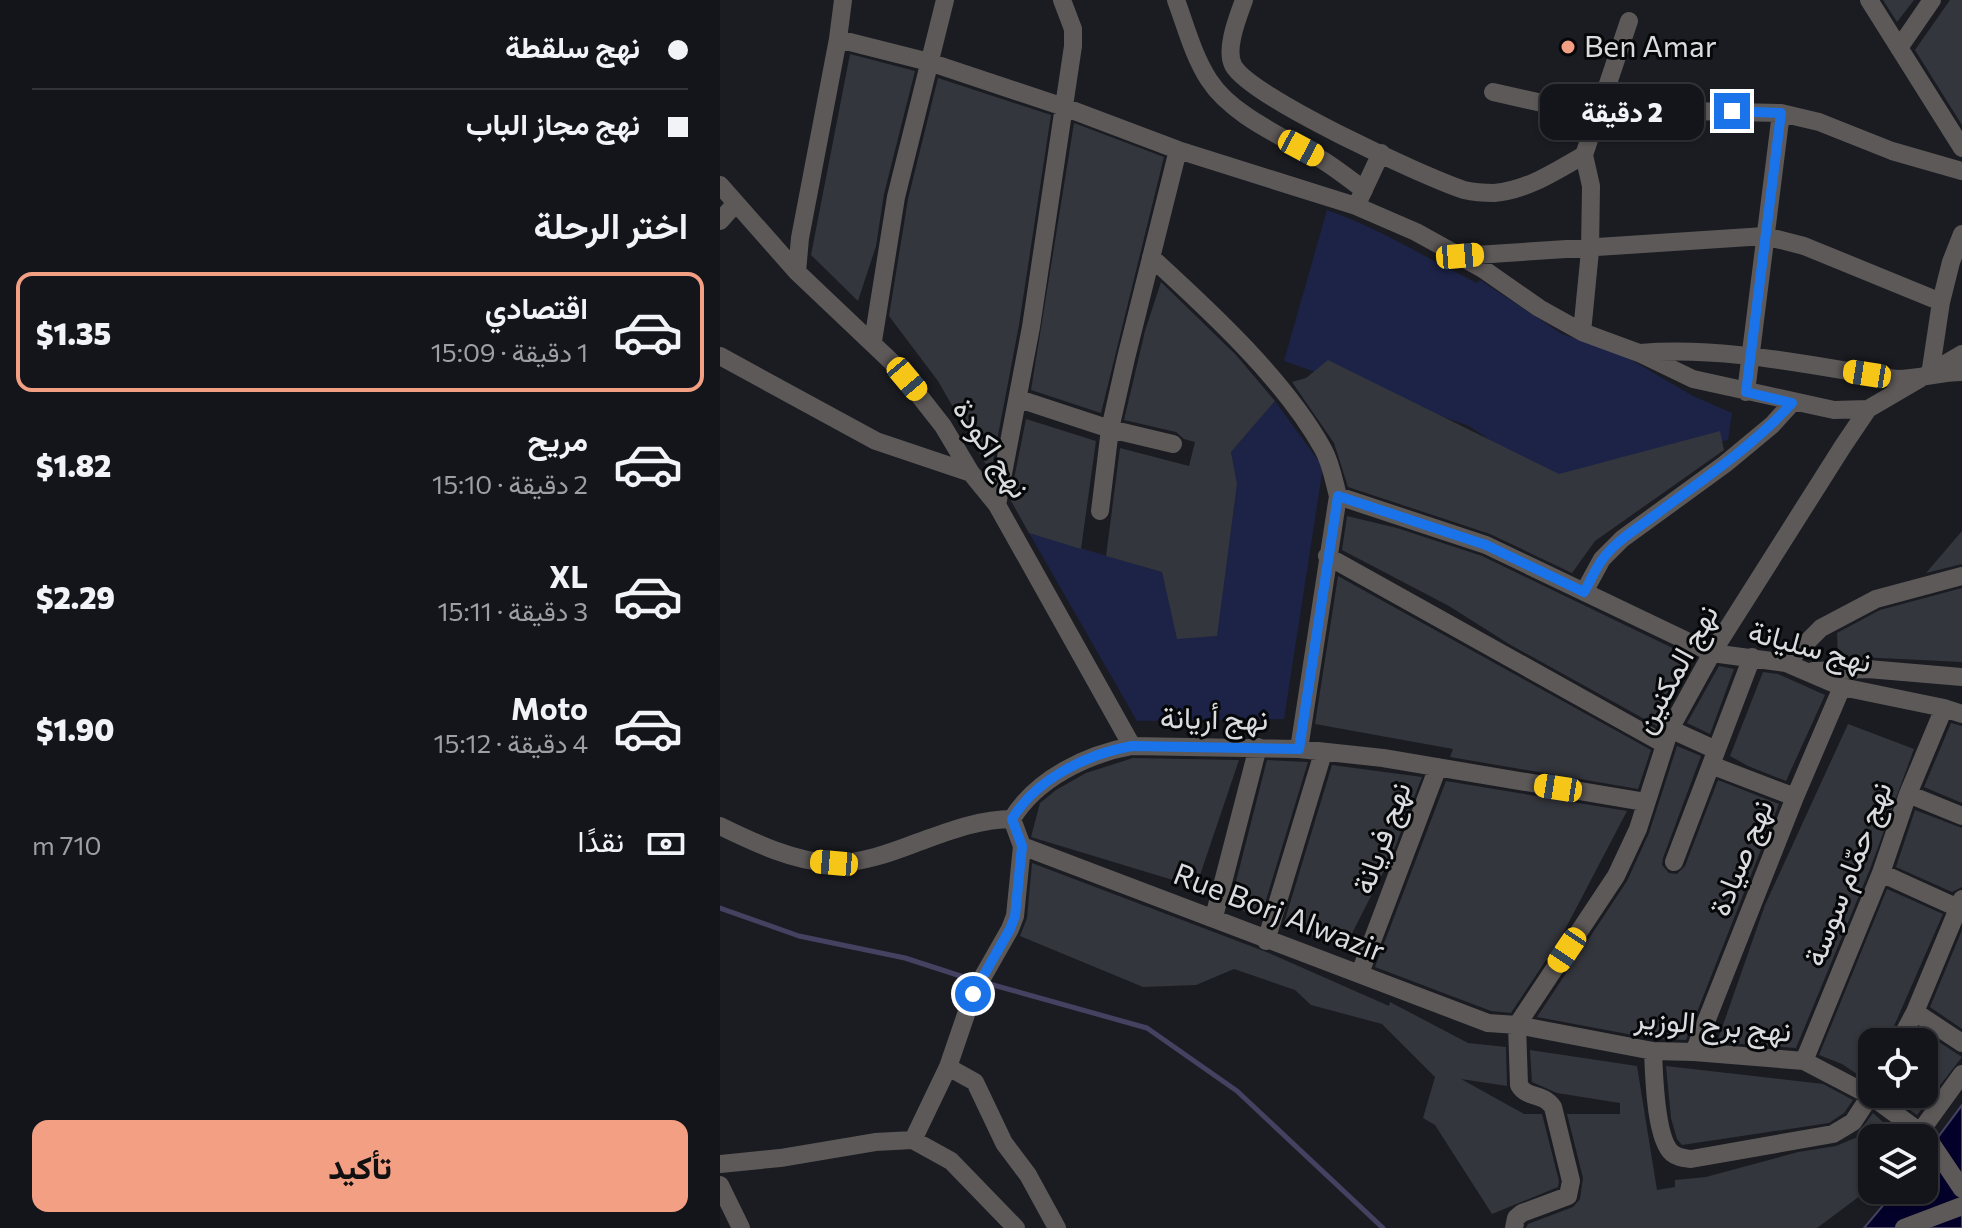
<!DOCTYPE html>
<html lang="ar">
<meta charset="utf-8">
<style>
:root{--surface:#14151a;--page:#1d1e23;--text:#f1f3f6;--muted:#9d9fa2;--line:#333439;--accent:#f39f83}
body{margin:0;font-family:Commissioner,Vazirmatn,sans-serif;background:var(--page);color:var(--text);direction:rtl;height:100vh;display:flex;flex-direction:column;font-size:30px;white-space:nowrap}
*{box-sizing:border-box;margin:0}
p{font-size:26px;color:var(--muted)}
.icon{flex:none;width:44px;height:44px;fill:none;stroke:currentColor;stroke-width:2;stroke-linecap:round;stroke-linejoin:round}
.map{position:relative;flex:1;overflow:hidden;direction:ltr}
.side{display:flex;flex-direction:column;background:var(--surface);width:720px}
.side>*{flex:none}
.guide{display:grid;align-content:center;height:176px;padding:0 32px;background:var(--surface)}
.fabs{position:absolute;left:1138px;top:1028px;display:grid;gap:16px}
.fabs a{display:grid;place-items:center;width:80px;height:80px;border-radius:16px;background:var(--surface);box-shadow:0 2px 6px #0004,0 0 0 2px var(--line);font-size:40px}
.end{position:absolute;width:36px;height:36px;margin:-18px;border:10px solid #1a73e8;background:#fff;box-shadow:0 0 0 4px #fff}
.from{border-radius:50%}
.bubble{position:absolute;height:56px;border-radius:16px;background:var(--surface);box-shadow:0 2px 6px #0004,0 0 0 2px var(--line);font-size:26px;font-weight:800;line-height:56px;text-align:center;direction:rtl}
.car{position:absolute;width:24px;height:48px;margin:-24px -12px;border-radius:10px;box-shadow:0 0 6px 2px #0007;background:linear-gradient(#f5c518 24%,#345 0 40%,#f5c518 0 76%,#345 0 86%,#f5c518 0)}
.guide b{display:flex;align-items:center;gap:28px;height:76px;font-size:30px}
.guide b+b{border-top:2px solid var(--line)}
.guide i{width:20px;height:20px;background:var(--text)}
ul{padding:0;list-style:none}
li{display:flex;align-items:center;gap:24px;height:120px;margin:0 16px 12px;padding:0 16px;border:4px solid transparent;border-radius:16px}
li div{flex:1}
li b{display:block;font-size:30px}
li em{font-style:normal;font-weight:800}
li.current{border-color:var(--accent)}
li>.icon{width:72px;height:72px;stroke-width:1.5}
h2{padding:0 32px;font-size:36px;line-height:96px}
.pay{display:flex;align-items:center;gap:20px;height:88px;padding:0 32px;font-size:30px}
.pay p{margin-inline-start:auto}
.button{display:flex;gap:16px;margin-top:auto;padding:16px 32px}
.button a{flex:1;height:92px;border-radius:16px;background:var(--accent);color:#111;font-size:32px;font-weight:800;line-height:92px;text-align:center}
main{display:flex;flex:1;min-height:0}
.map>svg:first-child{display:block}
.green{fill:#1c2347}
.water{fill:#030129;stroke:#444260;stroke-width:2}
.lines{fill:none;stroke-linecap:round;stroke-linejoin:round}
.stream{stroke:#444260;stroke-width:5}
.building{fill:#34363d}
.minor{stroke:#5d5958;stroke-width:18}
.route{stroke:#1a73e8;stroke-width:10}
.poi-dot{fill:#f39f83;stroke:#060709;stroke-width:3}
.labels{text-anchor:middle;stroke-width:6;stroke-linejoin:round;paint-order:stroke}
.poi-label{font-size:30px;fill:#dadbdf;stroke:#060709;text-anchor:start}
.street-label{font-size:30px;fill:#dadbdf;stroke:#060709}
</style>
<main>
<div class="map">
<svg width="1242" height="1228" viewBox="0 0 1242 1228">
<rect width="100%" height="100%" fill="#1a1c22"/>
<path class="green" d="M607 210C660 228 707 259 757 283L760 280 842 334 903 355 973 396 1012 413 1008 440 877 472 839 486 749 426 564 361Z
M555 401 603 467 564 719 417 721 309 533 442 572 457 638 496 636 517 484 511 452Z"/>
<path class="water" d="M1242 1105V1228H1144L1176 1190H1204V1156Z"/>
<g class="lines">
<path class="stream" d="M0 908 79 936 185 958 256 981
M266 983 427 1028 517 1091 663 1228"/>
</g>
<path class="building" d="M1163 0H1194L1177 22Z
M1230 0H1242V125L1195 50Z
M130 54 195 71 164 194 156 246 138 301 91 255Z
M218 78 331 115 299 325 272 467 265 463 218 381 169 316 188 199Z
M354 123 444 157 381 413 311 390Z
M441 282 516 355 555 401 511 452 517 484 497 636 457 639 442 572 386 556 400 448 469 466 475 442 464 439 456 432 404 420 425 331Z
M608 360 839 474 1000 431 1004 450 875 541 852 573 770 534 628 487 614 443 572 382 586 378Z
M306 419 376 441 361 549 309 533 290 499Z
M627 516 677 528 762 556 965 654 937 726 789 644 729 606 622 550Z
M1242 531V564L1206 573Z
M618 576 931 750 918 789 730 757 733 749 595 724Z
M1242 588V662L1118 656 1117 633 1160 610Z
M999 666 1014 669 990 734 967 723Z
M1043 672 1058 674 1105 695 1066 781 1028 766 1010 756Z
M1231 723 1242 726V803L1204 787Z
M1128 724 1194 749 1150 869 1076 1048 997 1042 1045 905Z
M957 746 981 756 943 858 942 865 949 873 957 874 965 866 998 780 1059 804 966 1040 934 1039 817 1017 907 881 929 833Z
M413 758 519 760 476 887 311 837 320 803 336 790 366 773Z
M547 760 588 762 542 913 537 911 535 916 510 905Z
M612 765 702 777 672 855 624 949 564 923Z
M726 781 907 811 840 939 791 1013 771 1011 655 967Z
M1195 810 1242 828V887L1232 892 1176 867Z
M312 863 549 953 669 1006 670 1002 748 1043 786 1047 787 1086 741 1079 804 1114H822L839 1181 838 1187 772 1214 715 1125 703 1118 715 1077 662 1024 591 1005 575 990 514 969 476 985 423 987 300 936 307 918Z
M1167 889 1223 914 1167 1042H1152V1081L1149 1082 1122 1064 1099 1055Z
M1242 930V1029L1210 1007Z
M1199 1029 1242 1057 1197 1115 1169 1094H1204V1042H1193Z
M810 1050 917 1066 937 1190 955 1187V1180L986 1177 1078 1152 1116 1146 1140 1136 1139 1132 1153 1113 1180 1138H1152V1187L1097 1228H806L808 1224 853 1207 860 1199 863 1178 847 1114H900V1103L837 1093 812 1082Z
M946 1066 1103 1084 1133 1100 1124 1113 1109 1123 962 1145 957 1139 951 1118Z"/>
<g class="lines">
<path class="minor" d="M456 0C466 27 473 55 489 80 513 117 567 138 604 161 618 170 631 180 644 190
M524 0C518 17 505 48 513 65 529 97 705 177 744 190 753 192 765 193 774 193 808 190 836 171 864 155
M1149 0 1242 148
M118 39 209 62 344 107 458 150 636 206 696 232 763 269 819 308 862 332 919 353 973 379 1114 410 1148 409
M1179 48 1212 0
M773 92 822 103 878 109 1061 113 1099 122 1172 151 1242 171
M0 185 77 272 176 366 223 426 251 473 277 505 412 746
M639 200 661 153
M0 221 16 203
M740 256 1045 236 1084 246 1221 302
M431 257C489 310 565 380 603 449 611 463 614 481 618 496L579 749
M77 272 80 238 118 39 123 0
M862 332 870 251 871 186 864 155 909 21
M153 341 176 197 225 0
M920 353C1005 346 1092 366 1177 379 1199 379 1220 372 1242 372
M0 356 156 441 251 473
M1210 375 1221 302 1231 262 1242 234
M1026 392 1061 113
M299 399 390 429 453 444
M618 496 766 545 992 653 1066 663 1122 687 1224 708 1242 714
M277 505 311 327 353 46V29L342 0
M380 511 390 429 406 358 458 150
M607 556 944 744
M864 592 882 559 902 539 1005 464 1052 425 1072 403
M1066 663 1101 628 1156 599 1242 576
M1093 671 1148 669 1242 677
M950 729 996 750
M991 765 1075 797
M1188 794 1242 816
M0 826C33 842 74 862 112 863 139 864 170 853 196 843 227 832 259 819 292 819 316 779 367 754 412 746L579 749 663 758 925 802
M302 846 768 1023 797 1025 933 1051 974 1052 1084 1061 1151 1096 1200 1132 1209 1140 1242 1189
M954 862 1032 657
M1161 873 1238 908
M494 917 538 747
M546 941 603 753
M640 973 718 767
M1195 1012 1242 1043
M797 1025 896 876 918 829 950 729 992 653 1123 446 1148 409 1242 354
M1179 1042 1195 1012 1242 899
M933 1051C934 1073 935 1138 952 1153 958 1158 964 1158 971 1159L1113 1134 1133 1122 1152 1093
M974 1052 1075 797 1122 687
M1084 1061 1161 873 1188 794 1224 708
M228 1067 255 1082 284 1143 308 1175 337 1228
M1200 1132 1242 1074
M193 1140 228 1067 253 994 290 929 295 916 302 846 292 819
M0 1164 60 1158 155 1142 193 1140 231 1161 296 1228
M0 1185 21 1228
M794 1228 796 1218 802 1213 848 1196 851 1181 833 1107C822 1092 807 1099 799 1085L797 1025
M1184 1228 1242 1206"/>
</g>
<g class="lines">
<path class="route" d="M253 994 290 929 295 916 302 846 292 819C316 779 367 754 412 746L579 749 618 496 766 545 864 592C870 582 875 569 882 560 896 540 920 527 939 512 985 478 1034 445 1072 403L1026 392 1061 113 1012 111"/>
</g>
<circle class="poi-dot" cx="848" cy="47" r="8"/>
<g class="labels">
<g class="poi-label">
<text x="864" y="57">Ben Amar</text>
</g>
<g class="street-label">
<text transform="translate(271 449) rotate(56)" y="10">نهج اكودة</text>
<text transform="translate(1090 647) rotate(15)" y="10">نهج سليانة</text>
<text transform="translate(956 669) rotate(-61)" y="10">نهج المكنين</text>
<text transform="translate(494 719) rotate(1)" y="10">نهج أريانة</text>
<text transform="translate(662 838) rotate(-70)" y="10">نهج فريانة</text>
<text transform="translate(1021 858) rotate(-68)" y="10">نهج صيادة</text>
<text transform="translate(1128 874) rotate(-69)" y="10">نهج حمّام سوسة</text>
<text transform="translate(559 913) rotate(21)" y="10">Rue Borj Alwazir</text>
<text transform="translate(993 1025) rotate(5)" y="10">نهج برج الوزير</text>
</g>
</g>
</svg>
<div class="fabs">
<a><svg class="icon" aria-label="locate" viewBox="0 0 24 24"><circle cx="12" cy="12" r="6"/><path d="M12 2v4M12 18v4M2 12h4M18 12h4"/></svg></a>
<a><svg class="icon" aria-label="layers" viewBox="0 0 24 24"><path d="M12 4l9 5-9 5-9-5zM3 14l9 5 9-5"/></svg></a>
</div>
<i class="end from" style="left:253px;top:994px"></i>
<i class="end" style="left:1012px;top:111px"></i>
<div class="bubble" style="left:820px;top:84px;width:164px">2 دقيقة</div>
<i class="car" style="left:581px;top:148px;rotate:118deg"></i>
<i class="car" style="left:740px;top:256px;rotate:85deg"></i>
<i class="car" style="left:1147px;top:374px;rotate:279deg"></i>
<i class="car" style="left:187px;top:379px;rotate:140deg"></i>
<i class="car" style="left:838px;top:788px;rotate:279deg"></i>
<i class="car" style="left:114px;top:863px;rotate:275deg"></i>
<i class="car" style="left:847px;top:950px;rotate:214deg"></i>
</div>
<section class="side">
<div class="guide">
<b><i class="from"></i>نهج سلقطة</b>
<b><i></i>نهج مجاز الباب</b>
</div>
<h2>اختر الرحلة</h2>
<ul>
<li class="current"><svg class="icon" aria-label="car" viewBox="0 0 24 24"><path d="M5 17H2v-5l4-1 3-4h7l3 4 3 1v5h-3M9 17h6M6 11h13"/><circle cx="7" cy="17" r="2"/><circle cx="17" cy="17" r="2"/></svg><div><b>اقتصادي</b><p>1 دقيقة · 15:09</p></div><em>$1.35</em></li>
<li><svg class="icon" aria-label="car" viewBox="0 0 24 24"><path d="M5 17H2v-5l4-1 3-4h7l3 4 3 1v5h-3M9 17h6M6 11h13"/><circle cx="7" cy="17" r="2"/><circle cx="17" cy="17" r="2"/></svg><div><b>مريح</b><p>2 دقيقة · 15:10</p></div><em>$1.82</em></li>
<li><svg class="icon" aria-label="car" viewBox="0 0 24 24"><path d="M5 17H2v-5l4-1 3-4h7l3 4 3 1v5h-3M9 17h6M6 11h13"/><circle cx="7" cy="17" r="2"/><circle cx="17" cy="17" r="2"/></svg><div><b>XL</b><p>3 دقيقة · 15:11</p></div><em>$2.29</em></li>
<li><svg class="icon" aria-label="car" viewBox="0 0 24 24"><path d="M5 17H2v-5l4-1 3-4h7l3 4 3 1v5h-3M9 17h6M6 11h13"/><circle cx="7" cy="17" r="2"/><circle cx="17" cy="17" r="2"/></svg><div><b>Moto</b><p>4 دقيقة · 15:12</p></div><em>$1.90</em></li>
</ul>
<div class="pay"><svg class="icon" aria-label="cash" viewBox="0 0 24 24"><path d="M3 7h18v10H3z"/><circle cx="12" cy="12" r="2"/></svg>نقدًا<p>710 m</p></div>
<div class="button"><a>تأكيد</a></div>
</section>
</main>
